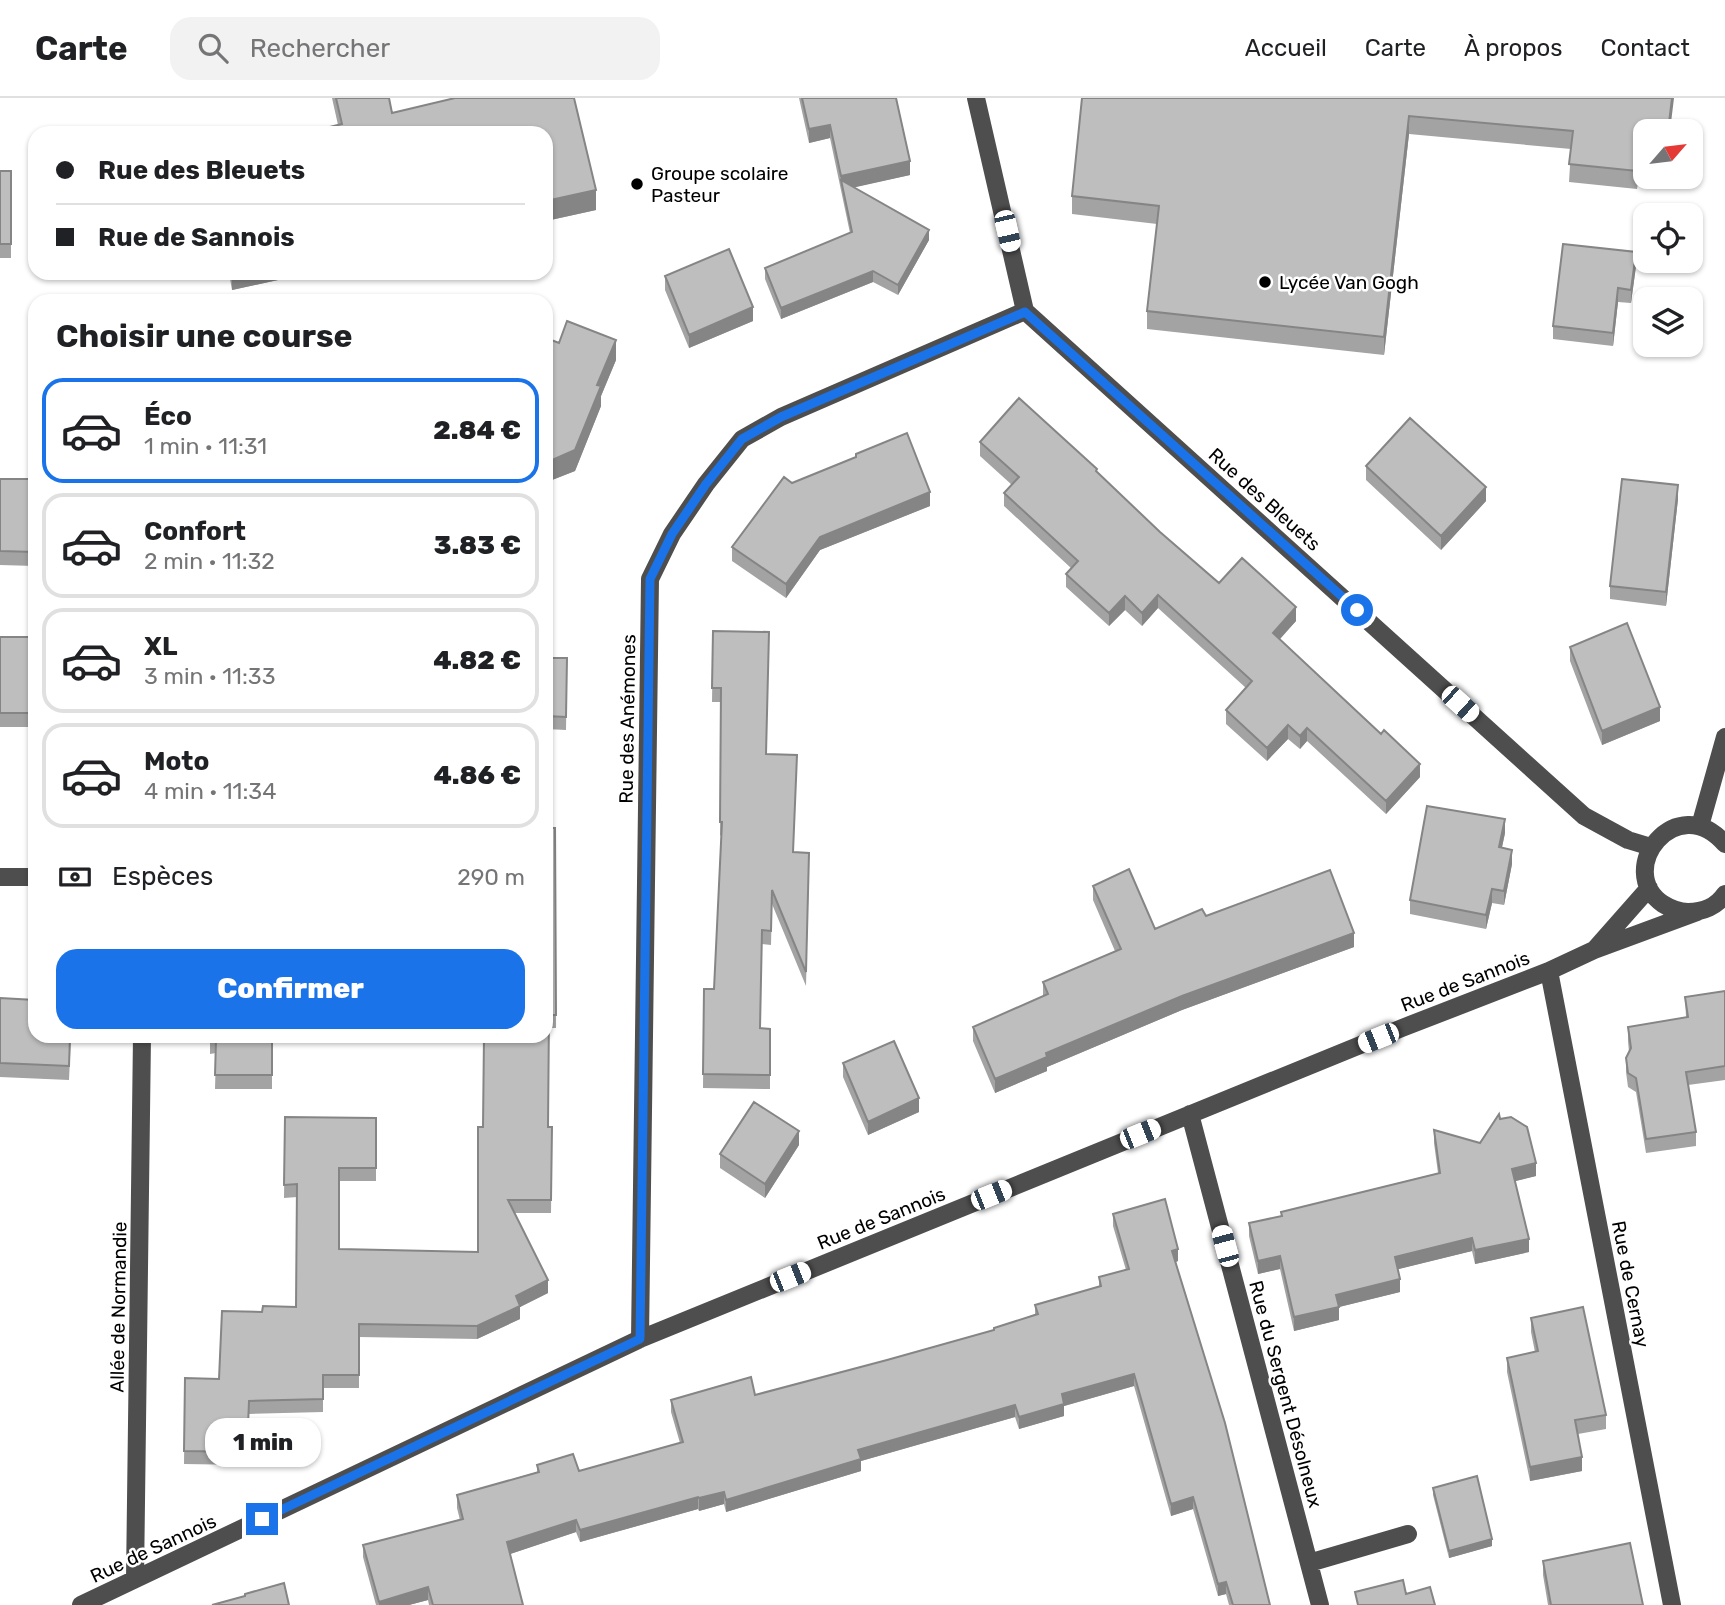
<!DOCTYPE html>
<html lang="fr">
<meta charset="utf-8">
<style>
:root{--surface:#fff;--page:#f2f2f2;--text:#202124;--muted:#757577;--line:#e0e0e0;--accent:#1a73e8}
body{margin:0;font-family:Rubik,sans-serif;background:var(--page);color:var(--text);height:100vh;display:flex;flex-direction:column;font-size:26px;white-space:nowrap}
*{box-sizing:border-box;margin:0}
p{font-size:23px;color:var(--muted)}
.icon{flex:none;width:38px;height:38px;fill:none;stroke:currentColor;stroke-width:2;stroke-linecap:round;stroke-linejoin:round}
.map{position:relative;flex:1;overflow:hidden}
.panel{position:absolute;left:28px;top:196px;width:525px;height:749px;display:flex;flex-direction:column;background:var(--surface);border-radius:21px;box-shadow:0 2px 5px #0004}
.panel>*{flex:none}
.banner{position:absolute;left:28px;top:28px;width:525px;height:154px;border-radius:21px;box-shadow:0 2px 5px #0004;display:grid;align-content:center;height:154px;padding:0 28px;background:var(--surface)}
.needle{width:46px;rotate:62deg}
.fabs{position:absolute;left:1633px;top:21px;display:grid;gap:14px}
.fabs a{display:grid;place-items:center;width:70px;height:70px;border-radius:14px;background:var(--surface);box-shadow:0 2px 5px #0004;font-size:35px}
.end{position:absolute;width:32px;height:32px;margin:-16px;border:9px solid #1a73e8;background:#fff;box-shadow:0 0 0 4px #fff}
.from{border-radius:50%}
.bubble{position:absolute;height:49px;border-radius:21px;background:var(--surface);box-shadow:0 2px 5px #0004;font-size:23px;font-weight:800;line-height:49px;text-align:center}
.car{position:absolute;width:21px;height:42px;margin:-21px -10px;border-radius:9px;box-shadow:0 0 5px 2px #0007;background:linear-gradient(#fff 24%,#345 0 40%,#fff 0 76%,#345 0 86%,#fff 0)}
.banner b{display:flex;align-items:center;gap:24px;height:66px;font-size:26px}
.banner b+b{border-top:2px solid var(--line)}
.banner i{width:18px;height:18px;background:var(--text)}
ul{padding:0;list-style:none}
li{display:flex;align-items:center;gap:21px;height:105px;margin:0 14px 10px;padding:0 14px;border:4px solid var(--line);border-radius:21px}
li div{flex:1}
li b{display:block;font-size:26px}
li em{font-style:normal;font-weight:800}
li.current{border-color:var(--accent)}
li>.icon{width:63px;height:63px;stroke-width:1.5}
h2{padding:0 28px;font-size:32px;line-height:84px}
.pay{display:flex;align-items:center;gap:18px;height:77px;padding:0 28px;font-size:26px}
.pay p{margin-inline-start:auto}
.cta{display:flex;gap:14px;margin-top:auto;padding:14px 28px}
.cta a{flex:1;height:80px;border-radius:21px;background:var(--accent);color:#fff;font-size:28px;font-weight:800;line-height:80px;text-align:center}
header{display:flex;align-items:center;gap:42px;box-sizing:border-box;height:98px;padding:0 35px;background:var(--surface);border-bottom:2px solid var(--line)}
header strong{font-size:33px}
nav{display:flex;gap:38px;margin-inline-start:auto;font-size:24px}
.search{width:490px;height:63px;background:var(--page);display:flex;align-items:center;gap:18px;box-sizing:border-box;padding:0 24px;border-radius:21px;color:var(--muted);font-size:26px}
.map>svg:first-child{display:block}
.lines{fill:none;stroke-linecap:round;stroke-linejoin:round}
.minor{stroke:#4e4e4e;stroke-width:18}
.wall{fill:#a3a3a3}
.shaded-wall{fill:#858585}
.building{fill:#bebebe;stroke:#858585;stroke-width:2}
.route{stroke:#1a73e8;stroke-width:9}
.poi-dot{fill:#000;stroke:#fff;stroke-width:2.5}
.labels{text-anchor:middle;stroke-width:5;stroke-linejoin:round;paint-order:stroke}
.poi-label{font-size:19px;fill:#000;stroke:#fff;text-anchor:start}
.street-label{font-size:19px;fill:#000;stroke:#fff}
</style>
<header>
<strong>Carte</strong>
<div class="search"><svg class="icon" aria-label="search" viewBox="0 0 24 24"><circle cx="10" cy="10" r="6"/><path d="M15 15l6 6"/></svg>Rechercher</div>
<nav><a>Accueil</a><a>Carte</a><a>À propos</a><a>Contact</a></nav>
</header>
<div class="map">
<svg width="1725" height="1507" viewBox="0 0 1725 1507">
<rect width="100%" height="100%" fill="#fff"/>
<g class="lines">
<path class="minor" d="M976 0 1025 213 1584 718 1628 742 1651 749
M1700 728 1725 639
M1725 746C1677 690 1613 772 1663 806 1671 811 1679 814 1688 814 1703 814 1717 808 1725 796
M0 779H35
M1596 850 1649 790
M1549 873 1672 1507
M1190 1016 1320 1507
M640 1241 650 481 672 436 706 386 742 341 781 319 1025 213
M1309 1465 1408 1436
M135 1481 142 938
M81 1507 640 1241 1402 930 1549 873 1594 852 1697 814"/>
</g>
<path class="wall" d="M332 0H389L392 15 455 0H574L596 92V112L546 123V35H305L338 27Z
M799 0H896L910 77 854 89 929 142 898 197 873 184 781 221 765 181V170L850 135 830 40 809 45Z
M1082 0H1674L1645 33V54L1640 53 1637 91 1569 84 1571 51 1409 36 1384 257 1147 231V213L1157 126 1072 116V98Z
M0 73H11V160H0Z
M1636 168 1631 205 1618 204 1613 248 1553 241V228Z
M229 175H310L232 192Z
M665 178 753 223 689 250 665 192Z
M546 240 559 245 616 262 601 298V308L575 373 552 382 547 395 546 394Z
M980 344 1097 374 1160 434 1219 485 1296 523 1279 541 1420 679 1386 716 1307 643 1300 651 1288 641 1267 663 1226 626V612L1246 590 1158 510 1142 528 1125 512 1109 528 1066 489V476L1071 470 1004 408V395L1012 387 980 358Z
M856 356 930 408 820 452 786 500 732 463V449L792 385 856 359Z
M1366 368 1486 403 1441 452 1366 382Z
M0 381H35V468L0 467Z
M1678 401 1666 508 1610 501V488Z
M713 533 766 656 794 754 809 769 806 888 772 806 771 847 762 846 760 930 770 931V991L703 990 704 891H714L721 738 720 737 721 604H712Z
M0 539H35V629H0Z
M1570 549 1660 623 1602 647 1570 563Z
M546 560H567L566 632 546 631Z
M555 730 556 930H549L548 1029H552L551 1115H514L548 1195 520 1209V1221L477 1241 359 1239V1290H323V1314L249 1316 247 1367 184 1366 185 1280 219 1281 262 1214 296 1209 297 1099 284 1100 285 1019 376 1020V1083H339V1151L478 1154 483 1029Z
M1505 735 1502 749 1512 766 1504 807 1492 805 1486 831 1410 816V802Z
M1093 788 1155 831 1206 818 1354 849 1182 912 1047 969V973L995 995 973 943V929L1043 898V884L1115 853 1093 802Z
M1725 893V982L1688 987 1696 1034V1048L1646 1055 1636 994 1628 989 1626 974V960L1629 954 1628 943V929L1686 919 1685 899Z
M0 900 71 938 69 982 0 979Z
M210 938H272V991H215L216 955 210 956Z
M843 965 919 1014 868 1037 843 979Z
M1500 1021 1536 1078 1515 1083 1529 1154 1475 1166 1472 1153 1398 1171 1400 1194 1339 1209V1222L1294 1233 1280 1171 1258 1176 1249 1138V1125L1281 1118V1114L1438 1075 1434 1045V1032L1480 1045Z
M799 1047 765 1100 720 1070V1056Z
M1113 1116 1178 1163 1176 1164 1270 1507H1229L1226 1496 1218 1498 1193 1411 1171 1418 1134 1288 1064 1308V1318L1019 1331 1015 1319 861 1363V1373L726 1414 724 1406 699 1413 698 1411 580 1444 576 1434 510 1456 523 1507H429L428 1502 409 1507H376L363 1459V1447L460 1422 457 1410V1397L537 1374V1367L579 1373 680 1345 671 1314V1302L755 1297 887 1262 994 1232 1035 1216V1207L1099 1189V1179L1126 1172 1113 1128Z
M1531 1220 1606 1317V1331L1578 1336 1582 1373 1530 1383 1507 1274V1260L1535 1254 1531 1234Z
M1433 1390 1492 1448 1449 1460 1433 1397Z
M1543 1463 1643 1507H1548L1543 1477Z"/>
<path class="shaded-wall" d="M1672 0H1674L1670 33H1668Z
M1409 18V36L1384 257V239Z
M830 27V40L809 45V31Z
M1640 35V53L1637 91V73Z
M910 63V77L843 92 841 82V92V78Z
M596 92V112L546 123V103Z
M929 132V142L898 197V187Z
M1636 154V168L1631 205V192Z
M873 173V184L781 221V210Z
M232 175H310L232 192Z
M1618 190V204L1613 248V235Z
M753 209V223L689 250V237Z
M616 242V262L601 298V308L575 373 552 382 547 395V374L552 362 597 287Z
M1678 387V401L1666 508V494Z
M1486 389V403L1441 452V438Z
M930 394V408L820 452 786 500V486L820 439Z
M1158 497V510L1142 528V515Z
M1125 498V512L1109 528V515Z
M1296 509V523L1273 549V535Z
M1660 609V623L1602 647V633Z
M1288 627V641L1267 663V650Z
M1307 630V643L1300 651V638Z
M1420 666V679L1386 716V703Z
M1505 721V735L1499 763V749Z
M1512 752V766L1504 807V793Z
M1492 791V805L1486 831V817Z
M1354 835V849L1182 912 1047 969V973L995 995V981L1046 955 1182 898Z
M919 1000V1014L868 1037V1024Z
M799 1033V1047L765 1100V1086Z
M1536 1065V1078L1512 1084V1071Z
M1472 1140V1153L1395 1172V1159Z
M1529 1141V1154L1475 1166V1152Z
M1178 1151V1163L1172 1165V1153Z
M1280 1158V1171L1258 1176V1163Z
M1400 1181V1194L1339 1209V1222L1294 1233V1219L1336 1197Z
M548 1182V1195L520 1209V1221L477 1241V1228L516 1198Z
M1134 1276V1288L1064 1308V1318L1019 1331V1319L1062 1296Z
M1015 1307V1319L861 1363V1373L726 1414V1402L858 1352Z
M1582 1359V1373L1530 1383V1369Z
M724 1394V1406L699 1413V1400Z
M698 1399V1411L580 1444V1432Z
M1193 1399V1411L1171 1418V1406Z
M576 1422V1434L507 1457V1444Z
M1492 1441V1448L1449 1460V1453Z
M1226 1484V1496L1218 1498V1486Z
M428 1489V1502L409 1507H379V1504Z"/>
<path class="building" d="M336 0H389L392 15 455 0H574L596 92 546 103V35H305L342 26Z
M802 0H896L910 63 841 78 830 27 809 31Z
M1082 0H1672L1668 33H1645V36L1640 35 1637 73 1569 66 1573 33 1409 18 1384 239 1147 213 1159 108 1072 98Z
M0 73H11V146H0Z
M841 82 929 132 898 187 873 173 781 210 765 170 852 134Z
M1563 146 1636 154 1631 192 1618 190 1613 235 1553 228Z
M729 151 753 209 689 237 665 178Z
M567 223 616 242 597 287 601 288 575 352 552 362 547 374H546V240L559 245Z
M1019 300 1097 371 1096 373 1160 434 1219 485 1242 460 1296 509 1273 535 1381 636 1384 632 1420 666 1386 703 1307 630 1300 638 1288 627 1267 650 1226 612 1252 583 1158 497 1142 515 1125 498 1109 515 1066 476 1078 463 1004 395 1019 379 980 344Z
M1410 320 1486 389 1441 438 1366 368Z
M907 335 930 394 820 439 786 486 732 449 784 379 792 385 856 359V356Z
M0 381H35V454L0 453Z
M1622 381 1678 387 1666 494 1610 488Z
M1627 525 1660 609 1602 633 1570 549Z
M713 533 769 534 766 656 797 657 793 754 809 755 806 874 772 792 771 833 762 832 760 930 770 931V977L703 976 704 891H714L722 724H720L721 590H712Z
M0 539H35V615H0Z
M546 560H567L566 619 546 618Z
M1427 708 1505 721 1499 749 1512 752 1504 793 1492 791 1486 817 1410 802Z
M546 730H555L556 917H549L548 1029H552L551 1102H508L548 1182 516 1198 520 1208 477 1228 359 1226V1277H323V1301L249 1303 247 1354 184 1353 185 1280 219 1281 222 1213 262 1214 263 1208 296 1209 297 1086 284 1087 285 1019 376 1020V1070H339V1151L478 1154V1029H483L484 938H546Z
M1129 771 1155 831 1202 811 1206 818 1330 772 1354 835 1182 898 1046 955 1047 959 995 981 973 929 1048 896 1043 884 1121 851 1093 788Z
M1725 893V968L1686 974 1696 1034 1646 1041 1636 980 1628 975 1626 960 1631 950 1628 929 1688 919 1685 899Z
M0 900 35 902V938H70L69 968 0 965Z
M210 938H272V977H215L216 942H210Z
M894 943 919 1000 868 1024 843 965Z
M754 1004 799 1033 765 1086 720 1056Z
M1499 1016 1500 1021 1511 1019 1527 1029 1536 1065 1512 1071 1529 1141 1475 1152 1472 1140 1395 1159 1400 1181 1336 1197 1339 1209 1294 1219 1280 1158 1258 1163 1249 1125 1282 1118 1281 1114 1440 1075 1434 1032 1480 1045Z
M1165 1101 1178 1151 1172 1153 1225 1325 1270 1507H1233L1226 1484 1218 1486 1193 1399 1171 1406 1134 1276 1062 1296 1064 1306 1019 1319 1015 1307 858 1352 861 1361 726 1402 724 1394 699 1400 698 1399 580 1432 576 1422 507 1444 523 1507H433L428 1489 379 1504 363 1447 463 1421 457 1397 539 1374 537 1367 573 1356 579 1373 683 1344 671 1302 751 1279 755 1297 887 1262 994 1232V1230L1038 1216 1035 1207 1101 1188 1099 1179 1129 1171 1113 1116Z
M1583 1209 1606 1317 1575 1322 1582 1359 1530 1369 1507 1260 1538 1253 1531 1220Z
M1477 1378 1492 1441 1449 1453 1433 1390Z
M1630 1445 1643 1507H1551L1543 1463Z
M1403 1482 1406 1496 1430 1489 1435 1507H1358L1355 1494Z
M284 1485 289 1507H212L245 1498V1496Z"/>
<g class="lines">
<path class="route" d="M262 1421 640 1241 650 481 672 436 706 386 742 341 781 319 1025 214 1357 512"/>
</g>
<g class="poi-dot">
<circle cx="637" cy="86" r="7"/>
<circle cx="1265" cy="184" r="7"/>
</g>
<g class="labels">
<g class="poi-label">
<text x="651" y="82">Groupe scolaire<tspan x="651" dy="22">Pasteur</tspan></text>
<text x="1279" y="191">Lycée Van Gogh</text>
</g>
<g class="street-label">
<text transform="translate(1265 401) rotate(42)" y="7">Rue des Bleuets</text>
<text transform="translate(627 621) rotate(-89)" y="7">Rue des Anémones</text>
<text transform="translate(1465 883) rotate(-21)" y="7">Rue de Sannois</text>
<text transform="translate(881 1120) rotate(-22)" y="7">Rue de Sannois</text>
<text transform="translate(1631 1186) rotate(79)" y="7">Rue de Cernay</text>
<text transform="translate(118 1209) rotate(-89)" y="7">Allée de Normandie</text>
<text transform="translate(1286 1296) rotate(75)" y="7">Rue du Sergent Désolneux</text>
<text transform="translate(153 1450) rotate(-25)" y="7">Rue de Sannois</text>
</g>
</g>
</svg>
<div class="fabs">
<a><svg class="needle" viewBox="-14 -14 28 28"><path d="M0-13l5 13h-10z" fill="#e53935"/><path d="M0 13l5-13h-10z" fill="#757577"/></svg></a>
<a><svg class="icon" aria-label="locate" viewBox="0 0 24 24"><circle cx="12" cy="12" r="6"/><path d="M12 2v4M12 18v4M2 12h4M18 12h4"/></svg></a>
<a><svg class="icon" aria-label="layers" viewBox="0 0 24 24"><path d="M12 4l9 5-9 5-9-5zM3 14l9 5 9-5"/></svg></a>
</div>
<i class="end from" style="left:1357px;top:512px"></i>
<i class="end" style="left:262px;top:1421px"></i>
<div class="bubble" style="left:205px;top:1320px;width:116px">1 min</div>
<i class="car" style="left:1007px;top:133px;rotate:167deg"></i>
<i class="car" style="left:1460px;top:606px;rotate:132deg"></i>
<i class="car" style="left:1378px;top:940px;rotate:248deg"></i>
<i class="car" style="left:1140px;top:1036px;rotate:68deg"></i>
<i class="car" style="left:991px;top:1097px;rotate:68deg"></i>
<i class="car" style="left:1225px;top:1148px;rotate:345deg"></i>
<i class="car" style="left:790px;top:1179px;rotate:68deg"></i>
<div class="banner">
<b><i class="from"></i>Rue des Bleuets</b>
<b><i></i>Rue de Sannois</b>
</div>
<section class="panel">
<h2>Choisir une course</h2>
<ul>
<li class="current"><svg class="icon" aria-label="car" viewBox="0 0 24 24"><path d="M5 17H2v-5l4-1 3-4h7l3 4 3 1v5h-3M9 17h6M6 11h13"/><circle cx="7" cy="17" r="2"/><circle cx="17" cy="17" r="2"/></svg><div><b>Éco</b><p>1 min · 11:31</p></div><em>2.84 €</em></li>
<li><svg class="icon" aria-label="car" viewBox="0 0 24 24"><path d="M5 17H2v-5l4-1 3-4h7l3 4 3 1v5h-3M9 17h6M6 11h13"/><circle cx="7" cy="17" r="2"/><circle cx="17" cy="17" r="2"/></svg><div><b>Confort</b><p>2 min · 11:32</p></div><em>3.83 €</em></li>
<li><svg class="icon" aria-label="car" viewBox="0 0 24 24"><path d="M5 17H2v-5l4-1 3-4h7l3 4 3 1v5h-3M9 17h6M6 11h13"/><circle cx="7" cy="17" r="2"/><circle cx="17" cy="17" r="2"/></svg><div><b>XL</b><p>3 min · 11:33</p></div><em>4.82 €</em></li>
<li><svg class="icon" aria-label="car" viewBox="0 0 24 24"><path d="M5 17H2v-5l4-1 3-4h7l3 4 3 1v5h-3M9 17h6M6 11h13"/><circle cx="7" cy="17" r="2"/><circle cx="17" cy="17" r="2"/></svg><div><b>Moto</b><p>4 min · 11:34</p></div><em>4.86 €</em></li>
</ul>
<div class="pay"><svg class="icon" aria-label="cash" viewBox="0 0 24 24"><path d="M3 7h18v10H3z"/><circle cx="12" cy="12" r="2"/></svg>Espèces<p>290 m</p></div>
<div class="cta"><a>Confirmer</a></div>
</section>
</div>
